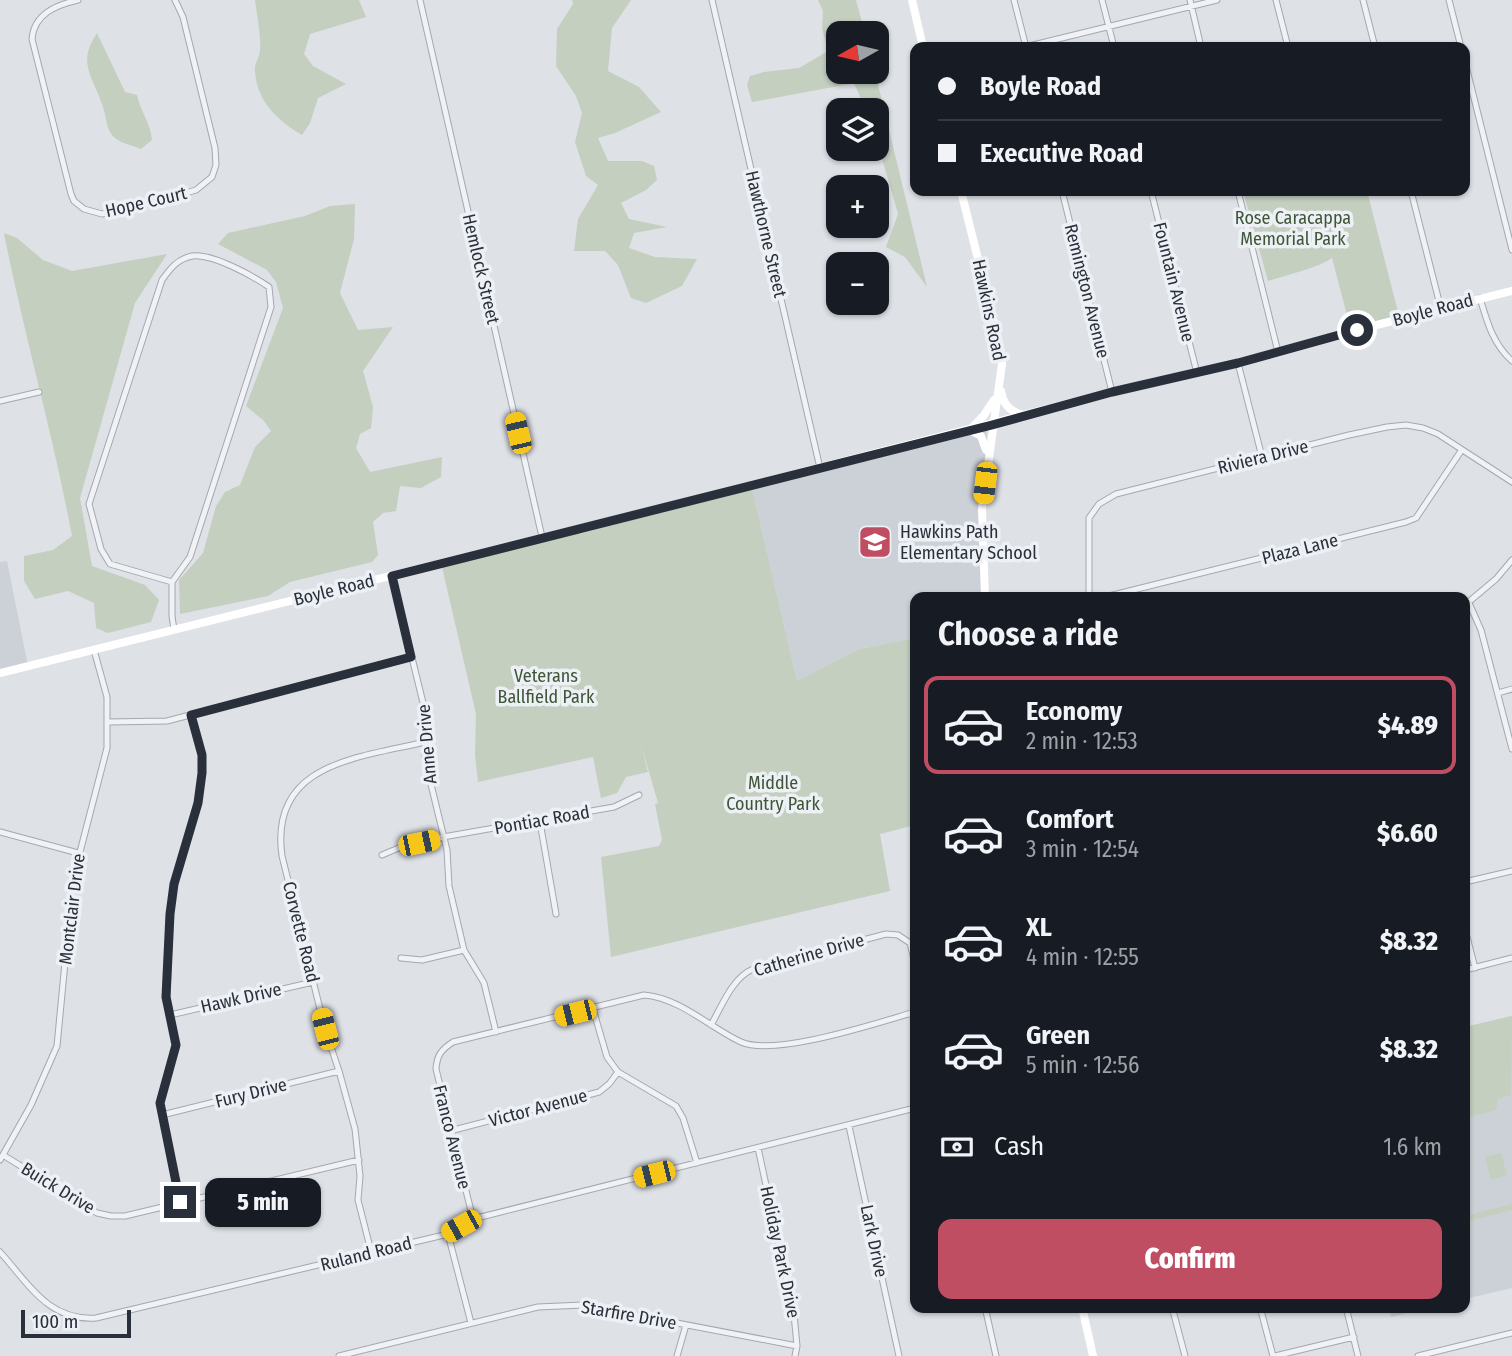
<!DOCTYPE html>
<meta charset="utf-8">
<style>
:root{--surface:#171b24;--page:#242831;--text:#f1f3f6;--muted:#9ea1a6;--line:#363941;--accent:#c04e63}
body{margin:0;font-family:"Fira Sans Condensed",sans-serif;background:var(--page);color:var(--text);height:100vh;display:flex;flex-direction:column;font-size:26px;white-space:nowrap}
*{box-sizing:border-box;margin:0}
p{font-size:23px;color:var(--muted)}
.icon{flex:none;width:38px;height:38px;fill:none;stroke:currentColor;stroke-width:2;stroke-linecap:round;stroke-linejoin:round}
.map{position:relative;flex:1;overflow:hidden}
.details{position:absolute;left:910px;top:592px;width:560px;height:721px;display:flex;flex-direction:column;background:var(--surface);border-radius:14px;box-shadow:0 2px 5px #0004}
.details>*{flex:none}
.guide{position:absolute;left:910px;top:42px;width:560px;height:154px;border-radius:14px;box-shadow:0 2px 5px #0004;display:grid;align-content:center;height:154px;padding:0 28px;background:var(--surface)}
.needle{width:46px;rotate:262deg}
.tools{position:absolute;left:826px;top:21px;display:grid;gap:14px}
.tools a{display:grid;place-items:center;width:63px;height:63px;border-radius:14px;background:var(--surface);box-shadow:0 2px 5px #0004;font-size:35px}
.scale{position:absolute;left:21px;bottom:18px;width:110px;box-sizing:border-box;padding-left:7px;border:4px solid #29303b;border-top:0;font-size:19px;line-height:24px;white-space:nowrap;color:#29303b;-webkit-text-stroke:5px #edf0f4;paint-order:stroke}
.end{position:absolute;width:32px;height:32px;margin:-16px;border:9px solid #29303b;background:#fff;box-shadow:0 0 0 4px #fff}
.from{border-radius:50%}
.bubble{position:absolute;height:49px;border-radius:14px;background:var(--surface);box-shadow:0 2px 5px #0004;font-size:23px;font-weight:800;line-height:49px;text-align:center}
.car{position:absolute;width:21px;height:42px;margin:-21px -10px;border-radius:9px;box-shadow:0 0 5px 2px #0007;background:linear-gradient(#f5c518 24%,#345 0 40%,#f5c518 0 76%,#345 0 86%,#f5c518 0)}
.guide b{display:flex;align-items:center;gap:24px;height:66px;font-size:26px}
.guide b+b{border-top:2px solid var(--line)}
.guide i{width:18px;height:18px;background:var(--text)}
ul{padding:0;list-style:none}
li{display:flex;align-items:center;gap:21px;height:98px;margin:0 14px 10px;padding:0 14px;border:4px solid transparent;border-radius:14px}
li div{flex:1}
li b{display:block;font-size:26px}
li em{font-style:normal;font-weight:800}
li.selected{border-color:var(--accent)}
li>.icon{width:63px;height:63px;stroke-width:1.5}
h2{padding:0 28px;font-size:32px;line-height:84px}
.pay{display:flex;align-items:center;gap:18px;height:77px;padding:0 28px;font-size:26px}
.pay p{margin-inline-start:auto}
.cta{display:flex;gap:14px;margin-top:auto;padding:14px 28px}
.cta a{flex:1;height:80px;border-radius:14px;background:var(--accent);color:#fff;font-size:28px;font-weight:800;line-height:80px;text-align:center}
.map>svg:first-child{display:block}
.built{fill:#ccd1d7}
.green{fill:#c4cfc0}
.lines{fill:none;stroke-linecap:round;stroke-linejoin:round}
.street-casing{stroke:#a4a8af;stroke-width:7}
.street{stroke:#f0f2f5;stroke-width:5}
.secondary{stroke:#fff;stroke-width:8}
.route{stroke:#29303b;stroke-width:9}
.labels{text-anchor:middle;stroke-width:7;stroke-linejoin:round;paint-order:stroke}
.street-label{font-size:18px;fill:#29303b;stroke:#edf0f4}
.park-label{font-size:18px;fill:#3e5537;stroke:#edf0f4}
.poi-label{font-size:18px;fill:#29303b;stroke:#edf0f4;text-anchor:start}
</style>
<div class="map">
<svg width="1512" height="1356" viewBox="0 0 1512 1356">
<rect width="100%" height="100%" fill="#dee1e6"/>
<path class="built" d="M987 428 984 597H915V638L859 649 797 681 752 488Z
M7 561 28 666 0 673V562Z
M1512 1016V1288L1465 1299V1027Z
M1388 1307H1432L1391 1317Z"/>
<path class="green" d="M255 0H359L366 17 310 34 304 54 313 66 346 84 318 98 310 123 302 135C277 120 257 102 255 71 254 64 260 57 260 50 261 34 257 16 255 0Z
M572 0H631L612 28 608 71 639 87 661 112 615 133 598 138 608 161H642L654 166 657 180 646 190 621 203 629 219 667 227 634 233 629 248 655 257 697 259 682 286 646 303 631 298 618 265 605 251H574L578 219 598 185 586 176 575 142 582 113 576 96 556 66 557 29 573 4Z
M818 0H856L865 33H838V72H875L927 287 905 257 886 247 898 214 877 141V110H866L854 83 752 102 747 85 750 76 764 72 799 68 828 51 822 28 823 11Z
M97 33 125 92 137 95C140 111 151 124 152 140L141 149C132 145 118 143 112 135 106 128 106 113 102 104 92 75 77 63 97 33Z
M1243 191H1367L1399 316 1350 327 1332 258C1320 267 1284 276 1268 281Z
M355 204 354 239 340 293 358 330 393 327 363 371 373 407 371 428 360 434 356 448 370 472 442 457 441 477 421 488 400 486 396 511 383 513 373 522 378 555 372 562 290 582 268 596 180 614 179 580 203 553 216 506 225 492 240 485 255 447 271 431 264 421 246 406 283 308 276 282 267 270 218 244 228 233 305 216 330 206Z
M4 233 17 238 43 260 72 271 167 254 135 303 80 498 92 566 145 585 159 600 151 622 108 633 96 628 94 603 68 591 35 599 24 581V556L53 550 72 536C53 434 24 335 4 233Z
M752 488 797 681 859 649 915 638V825L880 834 890 891 611 957 601 857 659 846 662 840 655 804 658 803 641 744 648 772 626 777 617 793 601 798 593 757 478 782 475 755 476 714 442 567 579 531 580 534Z
M1512 1016 1511 1095 1498 1099 1496 1110 1465 1118V1027Z
M1501 1153 1507 1175 1491 1180 1485 1157Z
M1512 1204V1210L1465 1222V1216Z"/>
<g class="lines">
<defs>
<path id="street" d="M78 0C56 5 34 14 32 39L71 194 74 201 84 209 102 214 156 202 196 190 212 177 216 165 215 148 183 17 175 0
M420 0 542 537
M712 0 820 468
M1014 0 1026 47
M1102 0 1114 47
M1190 0 1201 47
M1276 0 1288 47
M1363 0 1375 47
M1449 0 1461 47
M1025 47 1217 0
M1465 62 1512 250
M1062 191 1112 392
M1151 191 1197 373
M1238 191 1278 352
M1411 191 1441 309
M1480 298C1487 322 1493 344 1512 361
M1238 363 1262 457
M0 401 39 392
M392 576 426 715 425 760 447 850 449 886 464 950 484 983 496 1032
M172 582 110 564 101 549 89 504 162 280C170 269 177 259 192 256 212 253 253 276 269 287L271 307 190 557 172 582V616L174 630
M1089 597V518L1099 504 1116 494 1349 435 1387 427 1406 425 1423 428 1438 434 1512 482
M1105 597 1406 522 1416 518 1461 451
M1469 603 1481 630 1512 749
M1465 605 1496 579 1512 560
M1498 693 1512 689
M109 722 167 721 411 657
M540 822 556 914
M0 832 78 853
M382 855 401 847 443 837 614 807 639 795
M1465 882 1512 871
M1465 929 1475 968
M401 958 422 960 464 950
M1465 970 1512 958
M593 1009 607 1057 618 1072 676 1106 683 1118 697 1163
M170 1015 313 982
M711 1025C722 1006 732 978 753 969L886 934 898 935 910 943 915 964
M162 1115 339 1071
M849 1126 899 1356
M450 1131 599 1092 609 1084 618 1072
M758 1148 794 1314 797 1346 795 1356
M3 1155 97 1213 111 1216H125L359 1160
M0 1160 31 1105 57 1046 73 879 107 748V697L94 650
M180 1202 160 1103 176 1045 167 997 170 914 174 884 198 803 202 773V755L191 715
M473 1219 436 1069C437 1055 441 1050 453 1042L644 995C680 998 709 1027 741 1042 775 1057 877 1023 915 1012
M448 1234 471 1323
M371 1251 358 1200 360 1176 355 1129 339 1071 325 1029 282 856C269 763 358 758 425 742
M0 1252C29 1284 48 1321 96 1318L448 1234 473 1219 915 1108
M985 1307 996 1356
M1172 1307 1185 1356
M1260 1307 1273 1356
M1346 1307 1358 1356
M339 1356 538 1307 583 1305 797 1346
M677 1356 686 1325
M1275 1356 1354 1337
M1418 1356 1512 1333"/>
</defs>
<use href="#street" class="street-casing"/>
<use href="#street" class="street"/>
<path class="secondary" d="M912 0 923 47
M961 191 1000 347 1002 364 982 509 985 597
M1001 391C1003 404 1010 412 1023 415
M986 450 981 436 970 430 984 415 994 400
M0 673 667 507 1112 392 1238 363 1341 334 1512 291
M1082 1307 1093 1356"/>
</g>
<g class="lines">
<path class="route" d="M180 1202 160 1103 176 1045 166 997 170 914 174 884 198 803 202 773V755L191 715 411 657 392 576 992 425 1112 392 1238 363 1357 330"/>
</g>
<defs>
<symbol id="school-square" viewBox="-11 -11 22 22"><rect x="-9" y="-9" width="18" height="18" rx="4" fill="#c04e63" stroke="#edf0f4"/><path d="M0-5L7-2L0 1L-7-2ZM-4 1L0 2.5L4 1V4Q0 6-4 4Z" fill="#fff"/></symbol>
</defs>
<g fill-rule="evenodd">
<use href="#school-square" x="856" y="523" width="38" height="38"/>
</g>
<g class="labels">
<g class="street-label">
<text transform="translate(146 202) rotate(-13)" y="6">Hope Court</text>
<text transform="translate(766 234) rotate(77)" y="6">Hawthorne Street</text>
<text transform="translate(481 269) rotate(77)" y="6">Hemlock Street</text>
<text transform="translate(1174 282) rotate(76)" y="6">Fountain Avenue</text>
<text transform="translate(1087 291) rotate(76)" y="6">Remington Avenue</text>
<text transform="translate(989 310) rotate(78)" y="6">Hawkins Road</text>
<text transform="translate(1433 310) rotate(-15)" y="6">Boyle Road</text>
<text transform="translate(1263 457) rotate(-14)" y="6">Riviera Drive</text>
<text transform="translate(1300 549) rotate(-14)" y="6">Plaza Lane</text>
<text transform="translate(334 590) rotate(-14)" y="6">Boyle Road</text>
<text transform="translate(427 744) rotate(-95)" y="6">Anne Drive</text>
<text transform="translate(542 820) rotate(-10)" y="6">Pontiac Road</text>
<text transform="translate(72 909) rotate(-83)" y="6">Montclair Drive</text>
<text transform="translate(301 932) rotate(76)" y="6">Corvette Road</text>
<text transform="translate(809 955) rotate(-16)" y="6">Catherine Drive</text>
<text transform="translate(241 998) rotate(-13)" y="6">Hawk Drive</text>
<text transform="translate(251 1093) rotate(-14)" y="6">Fury Drive</text>
<text transform="translate(538 1108) rotate(-15)" y="6">Victor Avenue</text>
<text transform="translate(452 1137) rotate(76)" y="6">Franco Avenue</text>
<text transform="translate(58 1188) rotate(31)" y="6">Buick Drive</text>
<text transform="translate(874 1241) rotate(78)" y="6">Lark Drive</text>
<text transform="translate(780 1252) rotate(78)" y="6">Holiday Park Drive</text>
<text transform="translate(366 1254) rotate(-14)" y="6">Ruland Road</text>
<text transform="translate(629 1315) rotate(10)" y="6">Starfire Drive</text>
</g>
<g class="park-label">
<text x="1293" y="224">Rose Caracappa<tspan x="1293" dy="21">Memorial Park</tspan></text>
<text x="546" y="682">Veterans<tspan x="546" dy="21">Ballfield Park</tspan></text>
<text x="773" y="789">Middle<tspan x="773" dy="21">Country Park</tspan></text>
</g>
<g class="poi-label">
<text x="900" y="538">Hawkins Path<tspan x="900" dy="21">Elementary School</tspan></text>
</g>
</g>
</svg>
<div class="tools">
<a><svg class="needle" viewBox="-14 -14 28 28"><path d="M0-13l5 13h-10z" fill="#e53935"/><path d="M0 13l5-13h-10z" fill="#9ea1a6"/></svg></a>
<a><svg class="icon" aria-label="layers" viewBox="0 0 24 24"><path d="M12 4l9 5-9 5-9-5zM3 14l9 5 9-5"/></svg></a>
<a>+</a>
<a>−</a>
</div>
<div class="scale">100 m</div>
<i class="end from" style="left:1357px;top:330px"></i>
<i class="end" style="left:180px;top:1202px"></i>
<div class="bubble" style="left:205px;top:1178px;width:116px">5 min</div>
<i class="car" style="left:518px;top:433px;rotate:347deg"></i>
<i class="car" style="left:985px;top:483px;rotate:187deg"></i>
<i class="car" style="left:419px;top:843px;rotate:78deg"></i>
<i class="car" style="left:575px;top:1013px;rotate:256deg"></i>
<i class="car" style="left:325px;top:1029px;rotate:346deg"></i>
<i class="car" style="left:654px;top:1174px;rotate:256deg"></i>
<i class="car" style="left:461px;top:1226px;rotate:241deg"></i>
<div class="guide">
<b><i class="from"></i>Boyle Road</b>
<b><i></i>Executive Road</b>
</div>
<section class="details">
<h2>Choose a ride</h2>
<ul>
<li class="selected"><svg class="icon" aria-label="car" viewBox="0 0 24 24"><path d="M5 17H2v-5l4-1 3-4h7l3 4 3 1v5h-3M9 17h6M6 11h13"/><circle cx="7" cy="17" r="2"/><circle cx="17" cy="17" r="2"/></svg><div><b>Economy</b><p>2 min · 12:53</p></div><em>$4.89</em></li>
<li><svg class="icon" aria-label="car" viewBox="0 0 24 24"><path d="M5 17H2v-5l4-1 3-4h7l3 4 3 1v5h-3M9 17h6M6 11h13"/><circle cx="7" cy="17" r="2"/><circle cx="17" cy="17" r="2"/></svg><div><b>Comfort</b><p>3 min · 12:54</p></div><em>$6.60</em></li>
<li><svg class="icon" aria-label="car" viewBox="0 0 24 24"><path d="M5 17H2v-5l4-1 3-4h7l3 4 3 1v5h-3M9 17h6M6 11h13"/><circle cx="7" cy="17" r="2"/><circle cx="17" cy="17" r="2"/></svg><div><b>XL</b><p>4 min · 12:55</p></div><em>$8.32</em></li>
<li><svg class="icon" aria-label="car" viewBox="0 0 24 24"><path d="M5 17H2v-5l4-1 3-4h7l3 4 3 1v5h-3M9 17h6M6 11h13"/><circle cx="7" cy="17" r="2"/><circle cx="17" cy="17" r="2"/></svg><div><b>Green</b><p>5 min · 12:56</p></div><em>$8.32</em></li>
</ul>
<div class="pay"><svg class="icon" aria-label="cash" viewBox="0 0 24 24"><path d="M3 7h18v10H3z"/><circle cx="12" cy="12" r="2"/></svg>Cash<p>1.6 km</p></div>
<div class="cta"><a>Confirm</a></div>
</section>
</div>
